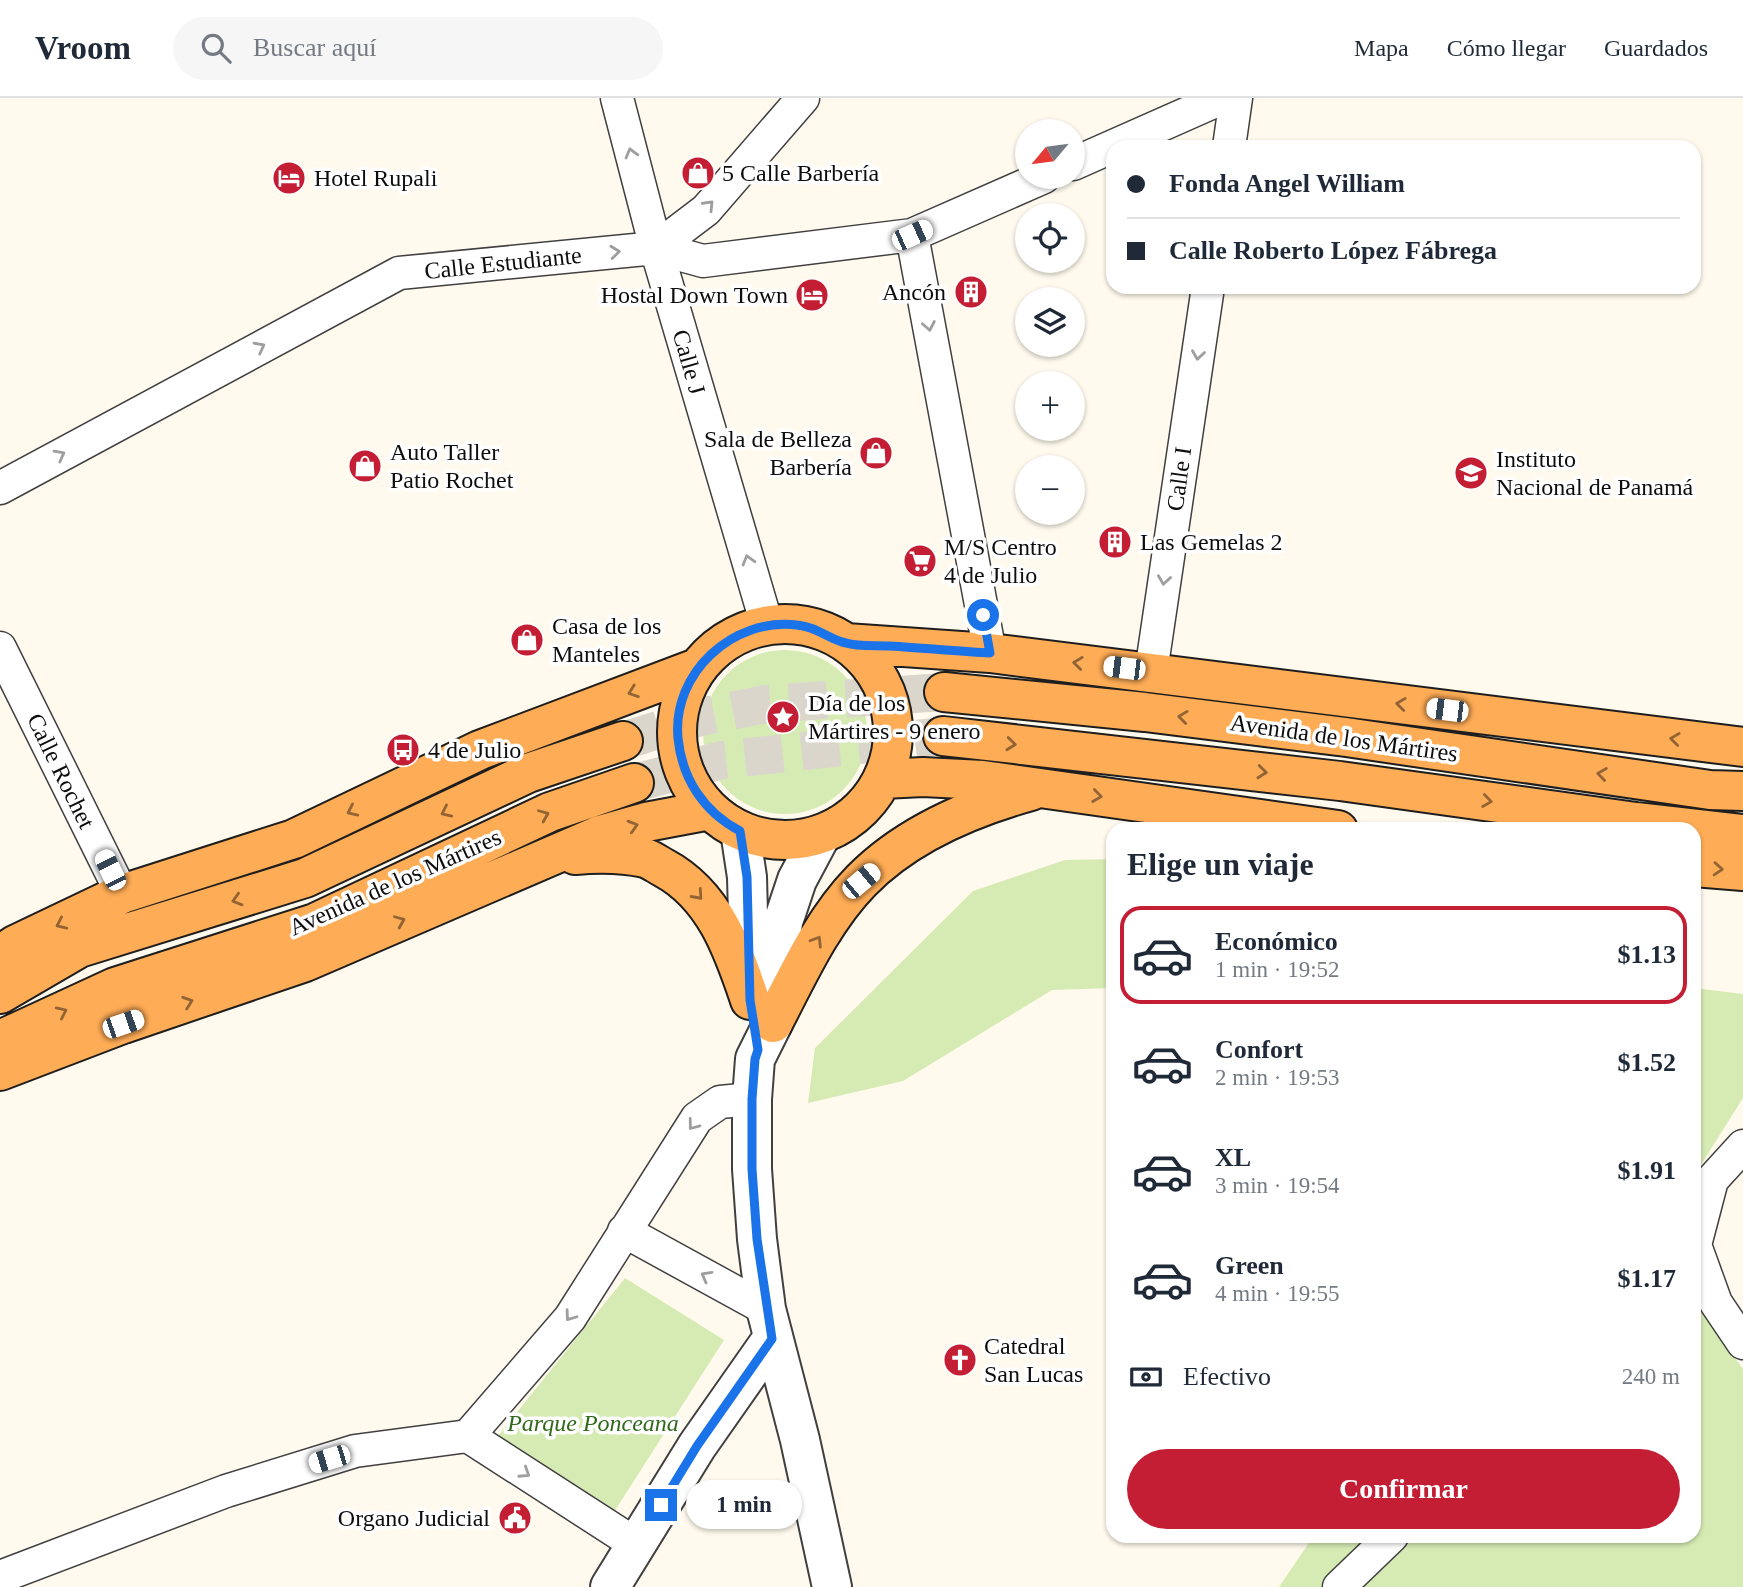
<!DOCTYPE html>
<html lang="es">
<meta charset="utf-8">
<style>
:root{--surface:#fff;--page:#f6f6f7;--text:#1f2937;--muted:#747a83;--line:#e0e1e3;--accent:#c41e34}
body{margin:0;font-family:"Times New Roman",serif;background:var(--page);color:var(--text);height:100vh;display:flex;flex-direction:column;font-size:26px;white-space:nowrap}
*{box-sizing:border-box;margin:0}
p{font-size:23px;color:var(--muted)}
.icon{flex:none;width:38px;height:38px;fill:none;stroke:currentColor;stroke-width:2;stroke-linecap:round;stroke-linejoin:round}
.map{position:relative;flex:1;overflow:hidden}
.details{position:absolute;left:1106px;top:724px;width:595px;height:721px;display:flex;flex-direction:column;background:var(--surface);border-radius:21px;box-shadow:0 2px 5px #0004}
.details>*{flex:none}
.banner{position:absolute;left:1106px;top:42px;width:595px;height:154px;border-radius:21px;box-shadow:0 2px 5px #0004;display:grid;align-content:center;height:154px;padding:0 21px;background:var(--surface)}
.needle{width:46px;rotate:241deg}
.fabs{position:absolute;left:1015px;top:21px;display:grid;gap:14px}
.fabs a{display:grid;place-items:center;width:70px;height:70px;border-radius:50%;background:var(--surface);box-shadow:0 2px 5px #0004;font-size:35px}
.end{position:absolute;width:32px;height:32px;margin:-16px;border:9px solid #1a73e8;background:#fff;box-shadow:0 0 0 4px #fff}
.from{border-radius:50%}
.bubble{position:absolute;height:49px;border-radius:24px;background:var(--surface);box-shadow:0 2px 5px #0004;font-size:23px;font-weight:700;line-height:49px;text-align:center}
.car{position:absolute;width:21px;height:42px;margin:-21px -10px;border-radius:9px;box-shadow:0 0 5px 2px #0007;background:linear-gradient(#fff 24%,#345 0 40%,#fff 0 76%,#345 0 86%,#fff 0)}
.banner b{display:flex;align-items:center;gap:24px;height:66px;font-size:26px}
.banner b+b{border-top:2px solid var(--line)}
.banner i{width:18px;height:18px;background:var(--text)}
ul{padding:0;list-style:none}
li{display:flex;align-items:center;gap:21px;height:98px;margin:0 14px 10px;padding:0 7px;border:4px solid transparent;border-radius:21px}
li div{flex:1}
li b{display:block;font-size:26px}
li em{font-style:normal;font-weight:700}
li.on{border-color:var(--accent)}
li>.icon{width:63px;height:63px;stroke-width:1.5}
h2{padding:0 21px;font-size:32px;line-height:84px}
.pay{display:flex;align-items:center;gap:18px;height:77px;padding:0 21px;font-size:26px}
.pay p{margin-inline-start:auto}
.cta{display:flex;gap:14px;margin-top:auto;padding:14px 21px}
.cta a{flex:1;height:80px;border-radius:42px;background:var(--accent);color:#fff;font-size:28px;font-weight:700;line-height:80px;text-align:center}
header{display:flex;align-items:center;gap:42px;box-sizing:border-box;height:98px;padding:0 35px;background:var(--surface);border-bottom:2px solid var(--line)}
header strong{font-size:33px}
nav{display:flex;gap:38px;margin-inline-start:auto;font-size:24px}
.search{width:490px;height:63px;background:var(--page);display:flex;align-items:center;gap:18px;box-sizing:border-box;padding:0 24px;border-radius:38px;color:var(--muted);font-size:26px}
.map>svg:first-child{display:block}
.green{fill:#d6ebb4}
.lines{fill:none;stroke-linecap:round;stroke-linejoin:round}
.trunk-tunnel{stroke:#dbd6cb;stroke-width:38;stroke-dasharray:38 19;stroke-linecap:butt}
.minor-casing{stroke:#404040;stroke-width:35}
.tertiary-casing{stroke:#404040;stroke-width:42}
.trunk-casing{stroke:#1e1e1e;stroke-width:42}
.minor{stroke:#fff;stroke-width:32}
.tertiary{stroke:#fff;stroke-width:38}
.trunk{stroke:#feac56;stroke-width:38}
.oneway{stroke:#9e9e9e}
.oneway2{stroke:#926435}
.route{stroke:#1a73e8;stroke-width:9}
.labels{text-anchor:middle;stroke-width:7;stroke-linejoin:round;paint-order:stroke}
.poi-label{font-size:24px;fill:#0d0d0d;stroke:#fff;text-anchor:start}
.street-label{font-size:24px;fill:#0d0d0d;stroke:#fff}
.park-label{font-size:24px;font-style:italic;fill:#31681a;stroke:#fff}
</style>
<header>
<strong>Vroom</strong>
<div class="search"><svg class="icon" aria-label="search" viewBox="0 0 24 24"><circle cx="10" cy="10" r="6"/><path d="M15 15l6 6"/></svg>Buscar aquí</div>
<nav><a>Mapa</a><a>Cómo llegar</a><a>Guardados</a></nav>
</header>
<div class="map">
<svg width="1743" height="1489" viewBox="0 0 1743 1489">
<rect width="100%" height="100%" fill="#fffaed"/>
<path class="green" d="M703 634a82 82 0 1 1 164 0a82 82 0 1 1-164 0Z
M1113 761V890L1052 892 903 983 808 1005 815 950 973 793 1065 762Z
M1694 890 1743 896V1000L1694 1078Z
M625 1180 724 1242 614 1414 493 1344Z
M1694 1204 1743 1271V1489H1279L1313 1439 1694 1438Z"/>
<g class="lines">
<path class="trunk-tunnel" d="M623 643 700 619 766 606 944 594
M634 685 722 662 943 638"/>
<defs>
<path id="minor" d="M617 0 656 150 767 527
M1229 49 1236 0
M1073 66 1222 0
M912 137 990 555
M656 150 706 112 803 0
M0 390 399 175 656 150 703 163 912 137 1044 79
M0 550 122 796
M1151 574 1208 189
M1743 1048 1712 1082 1695 1147 1716 1205 1743 1245
M624 1133 766 1211
M468 1338 570 1220 697 1020 720 1004 752 1001
M0 1479 226 1393 355 1353 468 1338 637 1447
M1339 1489 1392 1438"/>
<path id="tertiary" d="M740 733 747 779 750 891
M821 737 797 782 783 824 773 925 755 961 752 1001V1071L757 1141 766 1211 800 1342 832 1489
M610 1489 697 1348 772 1241"/>
<path id="trunk" d="M677 634a108 108 0 1 1 216 0a108 108 0 1 1-216 0Z
M846 545 990 555 1743 649
M944 594 1145 614 1346 639 1710 692 1743 693
M943 638 1340 683 1636 724 1743 736
M883 681 923 679 983 682 1338 732
M575 757C598 755 622 755 645 760 652 762 658 767 664 770 714 797 733 851 750 902
M1694 769 1743 773
M0 857 15 847 122 796 294 741 480 652 697 570
M0 896 79 850 305 780 528 675 623 643
M773 925C798 877 822 823 861 783 906 737 969 710 1031 693
M0 942 115 889 315 825 550 714 634 685
M0 973 123 926 305 864 600 737 646 724 710 712"/>
</defs>
<use href="#minor" class="minor-casing"/>
<use href="#tertiary" class="tertiary-casing"/>
<use href="#trunk" class="trunk-casing"/>
<use href="#minor" class="minor"/>
<use href="#tertiary" class="tertiary"/>
<use href="#trunk" class="trunk"/>
</g>
<defs><path id="oneway-chevron" d="M-2-3.5L2.5 0L-2 3.5" fill="none" stroke-width="1.6" stroke-linecap="round" stroke-linejoin="round" transform="scale(1.75)"/></defs>
<g class="oneway">
<use href="#oneway-chevron" transform="translate(631 55) rotate(-105)"/>
<use href="#oneway-chevron" transform="translate(709 107) rotate(-46)"/>
<use href="#oneway-chevron" transform="translate(615 154) rotate(-6)"/>
<use href="#oneway-chevron" transform="translate(929 228) rotate(79)"/>
<use href="#oneway-chevron" transform="translate(260 249) rotate(-28)"/>
<use href="#oneway-chevron" transform="translate(1198 257) rotate(98)"/>
<use href="#oneway-chevron" transform="translate(60 357) rotate(-28)"/>
<use href="#oneway-chevron" transform="translate(748 462) rotate(-106)"/>
<use href="#oneway-chevron" transform="translate(1164 482) rotate(98)"/>
<use href="#oneway-chevron" transform="translate(693 1027) rotate(127)"/>
<use href="#oneway-chevron" transform="translate(706 1178) rotate(-151)"/>
<use href="#oneway-chevron" transform="translate(570 1218) rotate(126)"/>
<use href="#oneway-chevron" transform="translate(525 1375) rotate(33)"/>
</g>
<g class="oneway2">
<use href="#oneway-chevron" transform="translate(1078 565) rotate(-173)"/>
<use href="#oneway-chevron" transform="translate(633 594) rotate(160)"/>
<use href="#oneway-chevron" transform="translate(1401 606) rotate(-173)"/>
<use href="#oneway-chevron" transform="translate(1183 619) rotate(-173)"/>
<use href="#oneway-chevron" transform="translate(1675 641) rotate(-173)"/>
<use href="#oneway-chevron" transform="translate(1011 646) rotate(6)"/>
<use href="#oneway-chevron" transform="translate(1262 674) rotate(6)"/>
<use href="#oneway-chevron" transform="translate(1602 676) rotate(-172)"/>
<use href="#oneway-chevron" transform="translate(1097 698) rotate(8)"/>
<use href="#oneway-chevron" transform="translate(1487 703) rotate(8)"/>
<use href="#oneway-chevron" transform="translate(352 713) rotate(155)"/>
<use href="#oneway-chevron" transform="translate(446 714) rotate(155)"/>
<use href="#oneway-chevron" transform="translate(544 717) rotate(-23)"/>
<use href="#oneway-chevron" transform="translate(633 728) rotate(-16)"/>
<use href="#oneway-chevron" transform="translate(1718 771) rotate(4)"/>
<use href="#oneway-chevron" transform="translate(698 797) rotate(48)"/>
<use href="#oneway-chevron" transform="translate(237 802) rotate(163)"/>
<use href="#oneway-chevron" transform="translate(400 823) rotate(-23)"/>
<use href="#oneway-chevron" transform="translate(61 826) rotate(155)"/>
<use href="#oneway-chevron" transform="translate(817 843) rotate(-58)"/>
<use href="#oneway-chevron" transform="translate(188 904) rotate(-19)"/>
<use href="#oneway-chevron" transform="translate(62 914) rotate(-25)"/>
</g>
<g class="lines">
<path class="route" d="M661 1407 697 1348 772 1241 757 1141 752 1071V1001L755 961 758 952 750 902 747 779 740 733C704 714 682 681 678 640 672 575 733 519 797 527 818 529 828 541 846 545 859 549 876 547 889 548 923 550 957 553 990 555L983 517"/>
</g>
<defs>
<symbol id="shop-disc" viewBox="-11 -11 22 22"><circle r="9.5" fill="#c41e34" stroke="#fff"/><path d="M-5-2.5h2.3a2.7 3.5 0 0 1 5.4 0H5L5.5 6h-11ZM-1.5-2.5h3a1.5 2.3 0 0 0-3 0Z" fill="#fff"/></symbol>
<symbol id="hotel-disc" viewBox="-11 -11 22 22"><circle r="9.5" fill="#c41e34" stroke="#fff"/><path d="M-6-4.5h1.5V1H6V5H4.5V3h-9V5H-6ZM-4 0a1.8 1.8 0 1 1 3.6 0ZM.5 0V-2.5h3Q6-2.5 6 0Z" fill="#fff"/></symbol>
<symbol id="building-disc" viewBox="-11 -11 22 22"><circle r="9.5" fill="#c41e34" stroke="#fff"/><path d="M-4-6H4V6H1V3H-1V6H-4ZM-2.5-4.3h1.7v1.8h-1.7ZM.8-4.3h1.7v1.8H.8ZM-2.5-1h1.7V.8h-1.7ZM.8-1h1.7V.8H.8Z" fill="#fff"/></symbol>
<symbol id="school-disc" viewBox="-11 -11 22 22"><circle r="9.5" fill="#c41e34" stroke="#fff"/><path d="M0-5L7-2L0 1L-7-2ZM-4 1L0 2.5L4 1V4Q0 6-4 4Z" fill="#fff"/></symbol>
<symbol id="supermarket-disc" viewBox="-11 -11 22 22"><circle r="9.5" fill="#c41e34" stroke="#fff"/><path d="M-6-5.5h2.5l.6 2H6L4.5 2H-2.5L-4.4-4H-6ZM-1.5 3.2a1.3 1.3 0 1 0 .1 0ZM3 3.2a1.3 1.3 0 1 0 .1 0Z" fill="#fff"/></symbol>
<symbol id="sight-disc" viewBox="-11 -11 22 22"><circle r="9.5" fill="#c41e34" stroke="#fff"/><path d="M0-6L1.8-2.2L6-1.7L2.9 1.2L3.7 5.4L0 3.3L-3.7 5.4L-2.9 1.2L-6-1.7L-1.8-2.2Z" fill="#fff"/></symbol>
<symbol id="bus-disc" viewBox="-11 -11 22 22"><circle r="9.5" fill="#c41e34" stroke="#fff"/><path d="M-5-6H5V4H4V6H2V4H-2V6H-4V4H-5ZM-3.5-4V0h7V-4ZM-3.5 1.2v1.5H-2V1.2ZM2 1.2v1.5H3.5V1.2Z" fill="#fff"/></symbol>
<symbol id="church-disc" viewBox="-11 -11 22 22"><circle r="9.5" fill="#c41e34" stroke="#fff"/><path d="M-1.2-6h2.4v3.5h3.3v2.4h-3.3V6h-2.4V-.1h-3.3v-2.4h3.3Z" fill="#fff"/></symbol>
<symbol id="civic-disc" viewBox="-11 -11 22 22"><circle r="9.5" fill="#c41e34" stroke="#fff"/><path d="M-.6-6.5H3V-4.5H.6V-3L4-1V1h2V6H-6V1h2V-1L-.6-3ZM-1.2 2.5V6h2.4V2.5Z" fill="#fff"/></symbol>
</defs>
<g fill-rule="evenodd">
<use href="#shop-disc" x="679" y="56" width="38" height="38"/>
<use href="#hotel-disc" x="270" y="61" width="38" height="38"/>
<use href="#building-disc" x="952" y="175" width="38" height="38"/>
<use href="#hotel-disc" x="793" y="178" width="38" height="38"/>
<use href="#shop-disc" x="857" y="336" width="38" height="38"/>
<use href="#shop-disc" x="346" y="349" width="38" height="38"/>
<use href="#school-disc" x="1452" y="356" width="38" height="38"/>
<use href="#building-disc" x="1096" y="425" width="38" height="38"/>
<use href="#supermarket-disc" x="901" y="444" width="38" height="38"/>
<use href="#shop-disc" x="508" y="523" width="38" height="38"/>
<use href="#sight-disc" x="764" y="600" width="38" height="38"/>
<use href="#bus-disc" x="384" y="633" width="38" height="38"/>
<use href="#church-disc" x="941" y="1243" width="38" height="38"/>
<use href="#civic-disc" x="496" y="1401" width="38" height="38"/>
</g>
<g class="labels">
<g class="poi-label">
<text x="722" y="83">5 Calle Barbería</text>
<text x="314" y="88">Hotel Rupali</text>
<text x="946" y="202" text-anchor="end">Ancón</text>
<text x="788" y="205" text-anchor="end">Hostal Down Town</text>
<text x="852" y="349" text-anchor="end">Sala de Belleza<tspan x="852" dy="28">Barbería</tspan></text>
<text x="390" y="362">Auto Taller<tspan x="390" dy="28">Patio Rochet</tspan></text>
<text x="1496" y="369">Instituto<tspan x="1496" dy="28">Nacional de Panamá</tspan></text>
<text x="1140" y="452">Las Gemelas 2</text>
<text x="944" y="457">M/S Centro<tspan x="944" dy="28">4 de Julio</tspan></text>
<text x="552" y="536">Casa de los<tspan x="552" dy="28">Manteles</tspan></text>
<text x="808" y="613">Día de los<tspan x="808" dy="28">Mártires - 9 enero</tspan></text>
<text x="428" y="660">4 de Julio</text>
<text x="984" y="1256">Catedral<tspan x="984" dy="28">San Lucas</tspan></text>
<text x="490" y="1428" text-anchor="end">Organo Judicial</text>
</g>
<g class="street-label">
<text transform="translate(503 165) rotate(-6)" y="8">Calle Estudiante</text>
<text transform="translate(689 264) rotate(74)" y="8">Calle J</text>
<text transform="translate(1179 381) rotate(-82)" y="8">Calle I</text>
<text transform="translate(1344 640) rotate(8)" y="8">Avenida de los Mártires</text>
<text transform="translate(61 673) rotate(64)" y="8">Calle Rochet</text>
<text transform="translate(395 784) rotate(-24)" y="8">Avenida de los Mártires</text>
</g>
<g class="park-label">
<text x="593" y="1333">Parque Ponceana</text>
</g>
</g>
</svg>
<div class="fabs">
<a><svg class="needle" viewBox="-14 -14 28 28"><path d="M0-13l5 13h-10z" fill="#e53935"/><path d="M0 13l5-13h-10z" fill="#747a83"/></svg></a>
<a><svg class="icon" aria-label="locate" viewBox="0 0 24 24"><circle cx="12" cy="12" r="6"/><path d="M12 2v4M12 18v4M2 12h4M18 12h4"/></svg></a>
<a><svg class="icon" aria-label="layers" viewBox="0 0 24 24"><path d="M12 4l9 5-9 5-9-5zM3 14l9 5 9-5"/></svg></a>
<a>+</a>
<a>−</a>
</div>
<i class="end from" style="left:983px;top:517px"></i>
<i class="end" style="left:661px;top:1407px"></i>
<div class="bubble" style="left:686px;top:1382px;width:116px">1 min</div>
<i class="car" style="left:912px;top:137px;rotate:66deg"></i>
<i class="car" style="left:1124px;top:570px;rotate:277deg"></i>
<i class="car" style="left:1447px;top:612px;rotate:277deg"></i>
<i class="car" style="left:110px;top:772px;rotate:334deg"></i>
<i class="car" style="left:861px;top:783px;rotate:50deg"></i>
<i class="car" style="left:123px;top:926px;rotate:71deg"></i>
<i class="car" style="left:329px;top:1361px;rotate:253deg"></i>
<div class="banner">
<b><i class="from"></i>Fonda Angel William</b>
<b><i></i>Calle Roberto López Fábrega</b>
</div>
<section class="details">
<h2>Elige un viaje</h2>
<ul>
<li class="on"><svg class="icon" aria-label="car" viewBox="0 0 24 24"><path d="M5 17H2v-5l4-1 3-4h7l3 4 3 1v5h-3M9 17h6M6 11h13"/><circle cx="7" cy="17" r="2"/><circle cx="17" cy="17" r="2"/></svg><div><b>Económico</b><p>1 min · 19:52</p></div><em>$1.13</em></li>
<li><svg class="icon" aria-label="car" viewBox="0 0 24 24"><path d="M5 17H2v-5l4-1 3-4h7l3 4 3 1v5h-3M9 17h6M6 11h13"/><circle cx="7" cy="17" r="2"/><circle cx="17" cy="17" r="2"/></svg><div><b>Confort</b><p>2 min · 19:53</p></div><em>$1.52</em></li>
<li><svg class="icon" aria-label="car" viewBox="0 0 24 24"><path d="M5 17H2v-5l4-1 3-4h7l3 4 3 1v5h-3M9 17h6M6 11h13"/><circle cx="7" cy="17" r="2"/><circle cx="17" cy="17" r="2"/></svg><div><b>XL</b><p>3 min · 19:54</p></div><em>$1.91</em></li>
<li><svg class="icon" aria-label="car" viewBox="0 0 24 24"><path d="M5 17H2v-5l4-1 3-4h7l3 4 3 1v5h-3M9 17h6M6 11h13"/><circle cx="7" cy="17" r="2"/><circle cx="17" cy="17" r="2"/></svg><div><b>Green</b><p>4 min · 19:55</p></div><em>$1.17</em></li>
</ul>
<div class="pay"><svg class="icon" aria-label="cash" viewBox="0 0 24 24"><path d="M3 7h18v10H3z"/><circle cx="12" cy="12" r="2"/></svg>Efectivo<p>240 m</p></div>
<div class="cta"><a>Confirmar</a></div>
</section>
</div>
